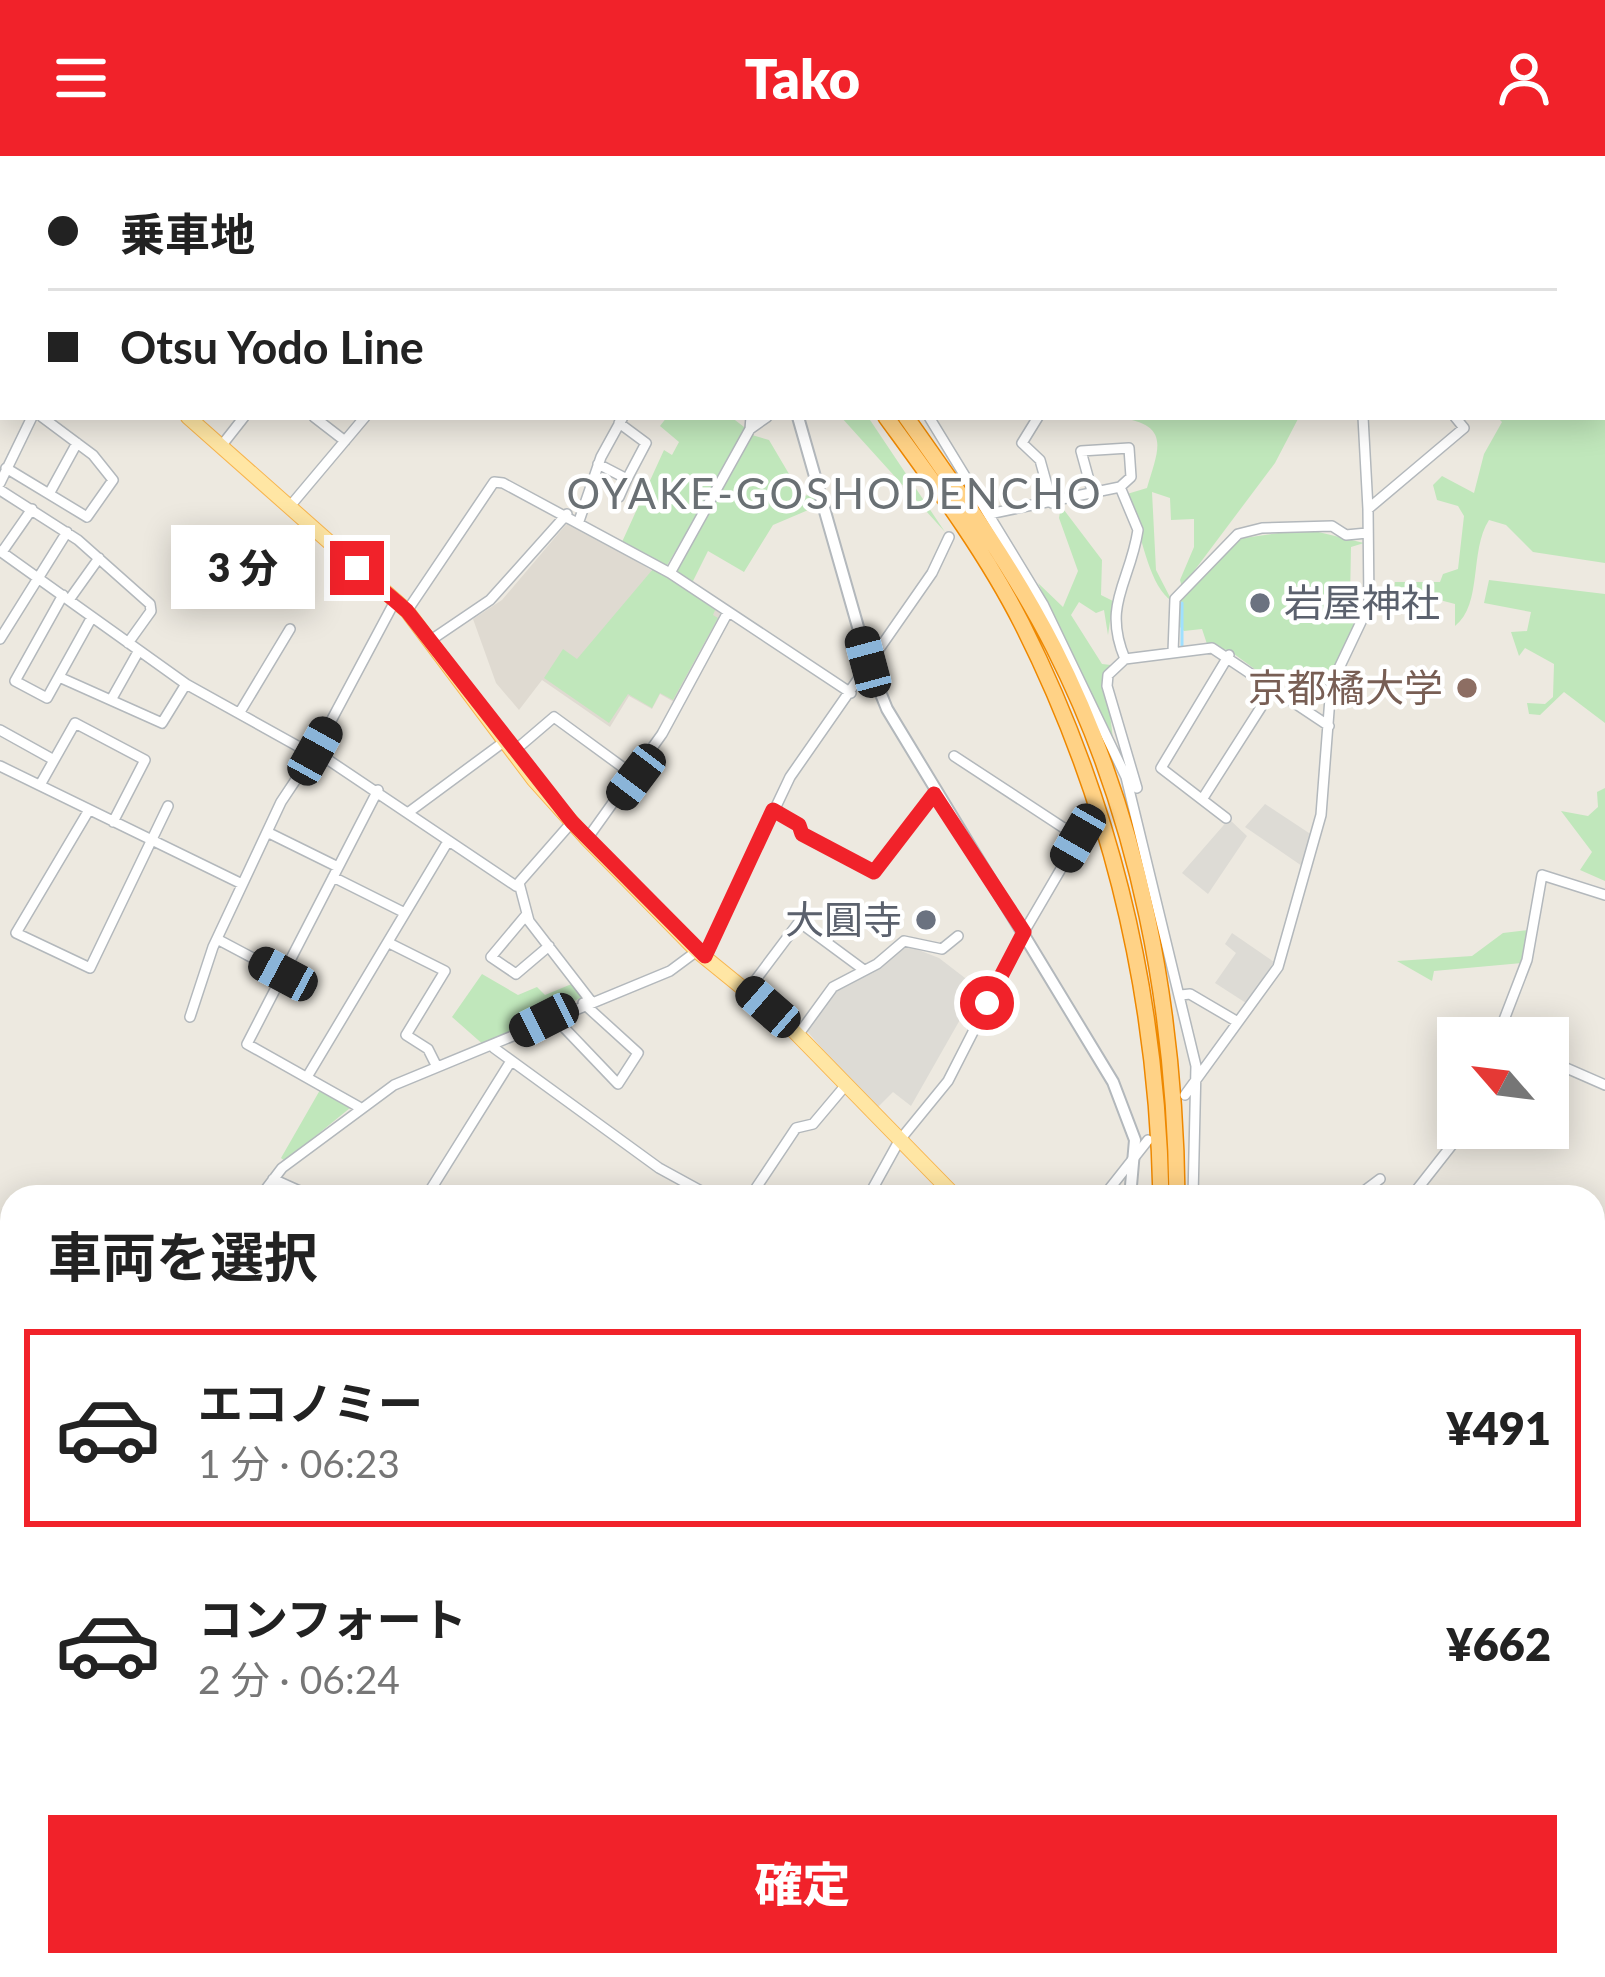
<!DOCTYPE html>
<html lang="ja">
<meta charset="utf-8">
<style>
:root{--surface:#fff;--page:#f2f2f2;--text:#222;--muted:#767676;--line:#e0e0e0;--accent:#f1222a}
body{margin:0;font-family:Lato,"Noto Sans JP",sans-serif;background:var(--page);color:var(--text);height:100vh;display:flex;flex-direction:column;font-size:45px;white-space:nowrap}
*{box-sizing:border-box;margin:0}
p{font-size:39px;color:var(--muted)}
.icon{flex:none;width:66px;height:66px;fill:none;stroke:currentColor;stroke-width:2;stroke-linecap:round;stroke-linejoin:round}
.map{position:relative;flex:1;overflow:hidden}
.panel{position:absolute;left:0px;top:1029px;width:1605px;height:792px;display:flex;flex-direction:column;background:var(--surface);border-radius:36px 36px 0 0;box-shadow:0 6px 30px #0003}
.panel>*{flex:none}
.top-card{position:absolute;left:0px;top:0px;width:1605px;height:264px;box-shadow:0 6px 30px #0003;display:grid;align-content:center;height:264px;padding:0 48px;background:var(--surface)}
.needle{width:78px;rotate:298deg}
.tools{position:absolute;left:1437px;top:861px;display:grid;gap:24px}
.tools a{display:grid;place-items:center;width:132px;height:132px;border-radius:0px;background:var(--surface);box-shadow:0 6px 30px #0003;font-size:60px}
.end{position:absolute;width:54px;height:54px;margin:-27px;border:15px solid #f1222a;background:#fff;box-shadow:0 0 0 6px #fff}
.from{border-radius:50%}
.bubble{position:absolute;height:84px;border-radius:0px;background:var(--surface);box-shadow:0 6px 30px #0003;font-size:39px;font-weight:800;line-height:84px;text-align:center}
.car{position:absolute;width:36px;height:72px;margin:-36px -18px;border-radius:15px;box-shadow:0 0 9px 3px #0007;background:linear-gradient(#222 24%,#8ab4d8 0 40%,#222 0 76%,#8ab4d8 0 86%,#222 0)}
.top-card b{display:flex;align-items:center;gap:42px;height:114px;font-size:45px}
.top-card b+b{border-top:3px solid var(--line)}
.top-card i{width:30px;height:30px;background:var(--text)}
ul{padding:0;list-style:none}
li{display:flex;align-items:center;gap:36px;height:198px;margin:0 24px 18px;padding:0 24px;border:6px solid transparent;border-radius:0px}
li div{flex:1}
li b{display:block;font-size:45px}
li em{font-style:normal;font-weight:800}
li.active{border-color:var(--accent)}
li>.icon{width:108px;height:108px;stroke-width:1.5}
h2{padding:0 48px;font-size:54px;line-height:144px}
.primary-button{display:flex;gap:24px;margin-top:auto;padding:24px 48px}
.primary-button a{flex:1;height:138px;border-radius:0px;background:var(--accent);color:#fff;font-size:48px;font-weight:800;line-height:138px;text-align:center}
header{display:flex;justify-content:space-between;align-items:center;height:156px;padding:0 48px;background:var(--accent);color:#fff;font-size:54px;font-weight:800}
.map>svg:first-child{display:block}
.industrial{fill:#dddbd5}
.education{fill:#dfdad1}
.green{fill:#c0e7bb}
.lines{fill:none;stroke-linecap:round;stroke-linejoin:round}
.stream{stroke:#9fe0ff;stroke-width:3}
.minor-casing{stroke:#b3b8bc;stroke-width:12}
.tertiary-casing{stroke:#b3b8bc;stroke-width:14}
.secondary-casing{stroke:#b4b9be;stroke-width:15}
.primary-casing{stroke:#f8b54e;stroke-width:16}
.motorway-casing{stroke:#e80;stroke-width:18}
.minor{stroke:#fff;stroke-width:9}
.tertiary{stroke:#fff;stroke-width:10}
.secondary{stroke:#fff;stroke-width:12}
.primary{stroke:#ffe6a4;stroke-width:14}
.motorway{stroke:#ffd286;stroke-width:15}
.route{stroke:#f1222a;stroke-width:15}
.worship-dot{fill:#6b7280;stroke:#fff;stroke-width:4.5}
.education-dot{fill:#8d6e63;stroke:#fff;stroke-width:4.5}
.labels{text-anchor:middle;stroke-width:9;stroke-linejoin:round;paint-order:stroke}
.worship-label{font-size:39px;fill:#5b616d;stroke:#fff;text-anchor:start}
.education-label{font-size:39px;fill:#785e54;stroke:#fff;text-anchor:end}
.neighbourhood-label{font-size:42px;letter-spacing:3px;fill:#6a7074;stroke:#fff}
</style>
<header><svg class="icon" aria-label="menu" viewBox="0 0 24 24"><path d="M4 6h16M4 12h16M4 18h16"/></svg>Tako<svg class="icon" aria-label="person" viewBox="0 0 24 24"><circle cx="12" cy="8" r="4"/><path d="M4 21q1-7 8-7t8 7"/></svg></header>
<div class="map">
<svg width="1605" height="1821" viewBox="0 0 1605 1821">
<rect width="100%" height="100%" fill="#ede9e0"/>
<path class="industrial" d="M1265 648 1312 679 1302 710 1245 671Z
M1229 663 1247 680 1208 738 1182 717Z
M1232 777 1274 806 1246 847 1215 827 1236 797 1225 788Z
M908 790 939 802 978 832 911 950 893 936 875 954 807 875 836 835Z"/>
<path class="education" d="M569 365 723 457 674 546 660 538 652 553 629 540 610 571 542 524 519 554 496 527 473 463 502 444Z"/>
<path class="green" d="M969 0H1605V407L1533 396 1506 369 1489 364C1469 395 1483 448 1455 470V448L1394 432 1395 426H1440L1443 418 1458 413 1464 360 1458 350 1437 344 1433 329 1442 320 1474 337 1484 298 1502 266 1497 261H1602V3Z
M667 261H731L748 274 666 411 622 386 664 294 672 299 679 286 660 270Z
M841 261H868L945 376Z
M1115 261H1299L1275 307 1182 431 1180 424 1194 391V363L1171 364 1170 342 1152 336 1156 414 1172 445C1147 430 1140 368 1127 338L1147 332C1159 291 1172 268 1115 261Z
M752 279 769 284 802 340 818 338 820 349 773 369 744 416 708 395 692 427 677 418 676 411Z
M1061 350 1102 404 1101 439 1113 445 1108 479 1104 454 1096 457 1079 446 1071 459 1102 508 1111 509 1105 516 1113 583 1038 427 1063 451 1078 415 1059 362Z
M1306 373 1364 387 1351 391 1350 444 1364 454 1323 538 1287 519 1279 531 1230 495 1207 488 1202 473 1184 475 1177 468 1182 438 1237 383Z
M653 413 716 452 713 459 718 462 673 544 660 537 652 552 628 538 609 567 544 522 563 493 577 503Z
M1489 424 1605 438V567L1564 536 1540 559 1529 558 1527 547 1545 548 1553 541 1554 508 1525 492 1519 500 1511 476 1527 475 1531 456 1484 447Z
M1605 632V725L1580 714 1592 696 1561 655 1588 660 1598 651 1597 636Z
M1528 774 1522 807 1434 815 1432 825 1397 805 1472 800 1503 777Z
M482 818 518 839 537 831 545 839 574 827 584 840 486 891 452 861Z
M320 934 350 952 285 1005 281 1002Z"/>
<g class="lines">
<path class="stream" d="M1182 491V447
M1128 1809 1129 1821
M1236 1809V1821
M619 1821 620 1809
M1340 1821 1346 1809"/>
<defs>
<path id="minor" d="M120 0 126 3
M413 0 417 3
M495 0 498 3
M555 0 558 3
M740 0 743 3
M95 3 96 0
M202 3 204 0
M342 3 344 0
M0 199 3 201
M0 218 3 217
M314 261 345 285
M929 261 1043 448 1126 621 1196 910 1193 1041
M1038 261 1022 287 1040 304 1052 347
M1363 261 1368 353 1464 272 1455 261
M750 273 767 261
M222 289 244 261
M598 308 627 323 646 287 619 267
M6 312 87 361 113 324 93 299 42 261
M0 327 32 261
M0 334 78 384 150 448 151 455 128 487
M1092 335 1081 295 1129 292 1131 321 1120 331
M49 338 77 287
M619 341 627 323
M291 349 365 261
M989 358 1120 331 1138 374C1130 427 1102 448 1125 503
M579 365 601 301 623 261
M0 395 186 528 310 597
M2 396 32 353
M670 417 750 273 751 261
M63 439 15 525 47 542 92 461
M69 444 99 402
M407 455 494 326 503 327 670 417 851 537
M0 483 67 376
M431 484 490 444 567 358
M1173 496 1175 443 1238 378 1262 372 1332 370 1346 379 1367 377
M59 521 162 567 186 528
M111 544 138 496
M240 556 290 473
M0 574 54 604
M315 595 516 730 572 666
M513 596 554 561 636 621
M954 600 1079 682
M0 610 242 728
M40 629 75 567 145 604 113 666
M1137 632 1107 530 1108 519 1125 503 1212 492 1329 570
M1203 642 1272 534
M89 654 16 777 90 812 168 650
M773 654 798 669 802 678 874 716 934 638
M409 656 505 585
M1226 662 1161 612 1229 499
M267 676 338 711
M587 683 662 578 728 456
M333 721 403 756
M519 727 529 765 590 844
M527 758 491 801 516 818 549 790
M217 783 283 818
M391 788 445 815 406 879 428 893 436 909
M705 800 790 621 932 417 949 381
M748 834 799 766 864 814
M1181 839 1190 838 1236 865
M553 860 618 928 638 897 583 847
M190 861 213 791 281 646 315 595 395 445
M798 879 833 831 877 808 904 785 942 793 958 780
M1497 882 1527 804 1542 719 1605 739
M494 892 659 1012 712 1041
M1548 904 1605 929
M307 921 447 687
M1185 939 1278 811 1321 659 1331 529 1369 449 1368 353
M359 951 247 888 378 634
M273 1023 313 1041
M260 1041 282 1012 394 929 670 815 697 795
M426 1041 511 905
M750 1041 796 972 813 968 845 930
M868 1041 899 985 948 925 1024 776 1079 682 1093 670
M1103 1041 1148 984
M1356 1041 1380 1023
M1411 1041 1455 985 1458 972
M0 1085 12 1091
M0 1150 12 1156
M0 1257 12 1231
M0 1431 12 1411
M1593 1545 1605 1537
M0 1597 12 1571
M0 1629 12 1634
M0 1805 30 1821
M703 1809 724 1821
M890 1809 912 1821
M967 1809 989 1821
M1033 1812 1136 1814
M65 1821 70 1809
M772 1821 778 1809
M936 1821 942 1809
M1288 1821 1291 1809
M1346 1821 1352 1809
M1601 1821 1605 1816"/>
<path id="tertiary" d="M602 0 605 3
M798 261 868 506 887 553 1113 926 1135 984 1130 1041
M0 1216 12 1223
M1136 1809V1821
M1225 1809V1821
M237 1821 243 1809
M856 1821 863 1809"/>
<path id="secondary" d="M0 1374 12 1381
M533 1809 546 1821"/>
<path id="primary" d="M0 108 3 110
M188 261 407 455 534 624 587 683 697 795 788 869 956 1041
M1593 1569 1605 1576
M1529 1821V1809"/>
<path id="motorway" d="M701 0 703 3
M720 0 722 3
M886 261C934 327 985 395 1022 468 1113 649 1157 839 1161 1041
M906 261C959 336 1012 410 1054 492 1140 661 1175 853 1177 1041
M1173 1809V1821
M1188 1809V1821"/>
</defs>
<use href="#minor" class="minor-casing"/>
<use href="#tertiary" class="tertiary-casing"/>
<use href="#secondary" class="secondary-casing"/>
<use href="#primary" class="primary-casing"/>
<use href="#motorway" class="motorway-casing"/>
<use href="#minor" class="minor"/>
<use href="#tertiary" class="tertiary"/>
<use href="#secondary" class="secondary"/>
<use href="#primary" class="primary"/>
<use href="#motorway" class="motorway"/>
</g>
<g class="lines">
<path class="route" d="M357 412 407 455 572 666 705 800 773 654 799 669 802 678 874 716 934 638 1024 776 987 847"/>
</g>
<g class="worship-dot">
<circle cx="1260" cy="447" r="12"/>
<circle cx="926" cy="764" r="12"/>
</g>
<circle class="education-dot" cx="1467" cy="532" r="12"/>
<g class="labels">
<g class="worship-label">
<text x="1284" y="461">岩屋神社</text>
<text x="902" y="778" text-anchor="end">大圓寺</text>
</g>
<g class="education-label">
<text x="1443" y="546">京都橘大学</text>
</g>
<g class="neighbourhood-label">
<text x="835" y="353">OYAKE-GOSHODENCHO</text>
</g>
</g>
</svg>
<div class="tools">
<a><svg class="needle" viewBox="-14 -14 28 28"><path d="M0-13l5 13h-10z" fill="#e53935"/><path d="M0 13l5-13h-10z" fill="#767676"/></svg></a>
</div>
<i class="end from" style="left:987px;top:847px"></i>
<i class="end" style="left:357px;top:412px"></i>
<div class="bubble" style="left:171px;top:369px;width:144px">3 分</div>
<i class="car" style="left:868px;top:506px;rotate:345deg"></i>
<i class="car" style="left:315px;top:595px;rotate:29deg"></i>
<i class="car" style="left:636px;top:621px;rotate:217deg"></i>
<i class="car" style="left:1078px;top:682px;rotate:210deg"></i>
<i class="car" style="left:283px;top:818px;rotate:298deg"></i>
<i class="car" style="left:768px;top:851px;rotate:311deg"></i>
<i class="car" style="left:544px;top:864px;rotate:243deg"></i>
<div class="top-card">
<b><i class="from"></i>乗車地</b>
<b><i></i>Otsu Yodo Line</b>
</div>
<section class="panel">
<h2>車両を選択</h2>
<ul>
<li class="active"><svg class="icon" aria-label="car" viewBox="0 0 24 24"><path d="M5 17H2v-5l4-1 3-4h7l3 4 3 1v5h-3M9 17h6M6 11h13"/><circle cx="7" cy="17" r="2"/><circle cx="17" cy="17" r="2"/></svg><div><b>エコノミー</b><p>1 分 · 06:23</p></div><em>¥491</em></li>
<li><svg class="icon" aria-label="car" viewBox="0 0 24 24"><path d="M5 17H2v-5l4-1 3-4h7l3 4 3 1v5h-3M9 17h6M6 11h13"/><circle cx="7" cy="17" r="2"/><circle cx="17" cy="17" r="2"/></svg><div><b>コンフォート</b><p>2 分 · 06:24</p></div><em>¥662</em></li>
</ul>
<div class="primary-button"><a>確定</a></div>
</section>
</div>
